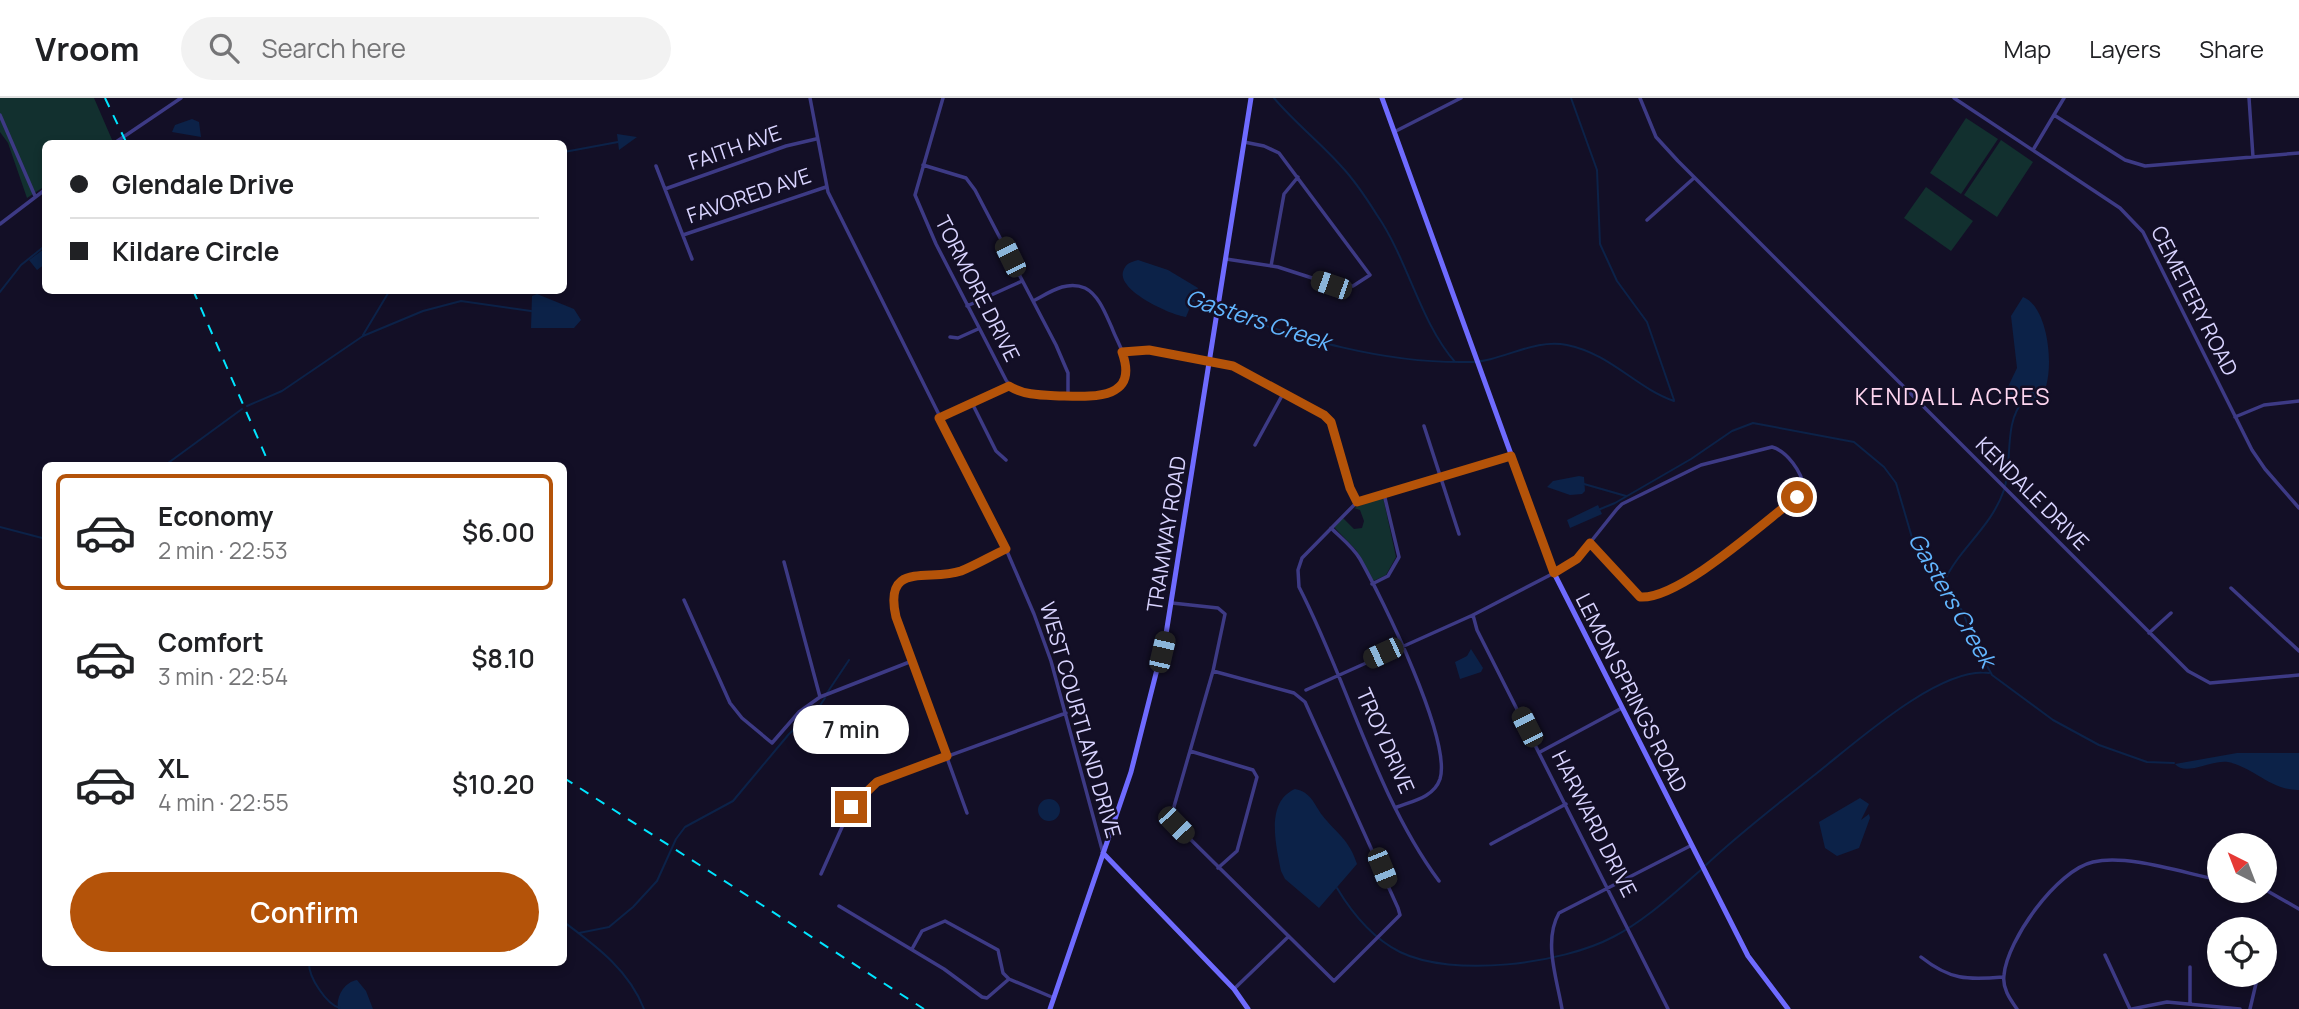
<!DOCTYPE html>
<meta charset="utf-8">
<style>
:root{--surface:#fff;--page:#f2f2f2;--text:#202124;--muted:#757577;--line:#e0e0e0;--accent:#b45309}
body{margin:0;font-family:Manrope,sans-serif;background:var(--page);color:var(--text);height:100vh;display:flex;flex-direction:column;font-size:26px;white-space:nowrap}
*{box-sizing:border-box;margin:0}
p{font-size:23px;color:var(--muted)}
.icon{flex:none;width:38px;height:38px;fill:none;stroke:currentColor;stroke-width:2;stroke-linecap:round;stroke-linejoin:round}
.map{position:relative;flex:1;overflow:hidden}
.details{position:absolute;left:42px;top:364px;width:525px;height:504px;display:flex;flex-direction:column;background:var(--surface);border-radius:10px;box-shadow:0 4px 10px #0003}
.details>*{flex:none}
.banner{position:absolute;left:42px;top:42px;width:525px;height:154px;border-radius:10px;box-shadow:0 4px 10px #0003;display:grid;align-content:center;height:154px;padding:0 28px;background:var(--surface)}
.needle{width:46px;rotate:318deg}
.buttons{position:absolute;left:2207px;top:735px;display:grid;gap:14px}
.buttons a{display:grid;place-items:center;width:70px;height:70px;border-radius:50%;background:var(--surface);box-shadow:0 4px 10px #0003;font-size:35px}
.end{position:absolute;width:32px;height:32px;margin:-16px;border:9px solid #b45309;background:#fff;box-shadow:0 0 0 4px #fff}
.from{border-radius:50%}
.bubble{position:absolute;height:49px;border-radius:24px;background:var(--surface);box-shadow:0 4px 10px #0003;font-size:23px;font-weight:600;line-height:49px;text-align:center}
.car{position:absolute;width:21px;height:42px;margin:-21px -10px;border-radius:9px;box-shadow:0 0 5px 2px #0007;background:linear-gradient(#222 24%,#8ab4d8 0 40%,#222 0 76%,#8ab4d8 0 86%,#222 0)}
.banner b{display:flex;align-items:center;gap:24px;height:66px;font-size:26px}
.banner b+b{border-top:2px solid var(--line)}
.banner i{width:18px;height:18px;background:var(--text)}
ul{padding:12px 0 0;list-style:none}
li{display:flex;align-items:center;gap:21px;height:116px;margin:0 14px 10px;padding:0 14px;border:4px solid transparent;border-radius:10px}
li div{flex:1}
li b{display:block;font-size:26px}
li em{font-style:normal;font-weight:600}
li.selected{border-color:var(--accent)}
li>.icon{width:63px;height:63px;stroke-width:1.5}
.button{display:flex;gap:14px;margin-top:auto;padding:14px 28px}
.button a{flex:1;height:80px;border-radius:42px;background:var(--accent);color:#fff;font-size:28px;font-weight:600;line-height:80px;text-align:center}
header{display:flex;align-items:center;gap:42px;box-sizing:border-box;height:98px;padding:0 35px;background:var(--surface);border-bottom:2px solid var(--line)}
header strong{font-size:33px}
nav{display:flex;gap:38px;margin-inline-start:auto;font-size:24px}
.search{width:490px;height:63px;background:var(--page);display:flex;align-items:center;gap:18px;box-sizing:border-box;padding:0 24px;border-radius:38px;color:var(--muted);font-size:26px}
.map>svg:first-child{display:block}
.green{fill:#12302f}
.water{fill:#0c2248}
.lines{fill:none;stroke-linecap:round;stroke-linejoin:round}
.stream{stroke:#0c2248;stroke-width:2}
.street{stroke:#3d3a85;stroke-width:3.5}
.secondary{stroke:#6f6bff;stroke-width:5}
.rail{stroke:#00e5ff;stroke-width:2;stroke-dasharray:10 9;stroke-linecap:butt}
.route{stroke:#b45309;stroke-width:9}
.labels{text-anchor:middle;stroke-width:5;stroke-linejoin:round;paint-order:stroke}
.street-label{font-size:21px;fill:#d9d4ff;stroke:#130f26}
.water-label{font-size:23px;font-style:italic;fill:#62b6ff;stroke:#130f26}
.neighbourhood-label{font-size:23px;letter-spacing:2px;fill:#ffd6f0;stroke:#130f26}
</style>
<header>
<strong>Vroom</strong>
<div class="search"><svg class="icon" aria-label="search" viewBox="0 0 24 24"><circle cx="10" cy="10" r="6"/><path d="M15 15l6 6"/></svg>Search here</div>
<nav><a>Map</a><a>Layers</a><a>Share</a></nav>
</header>
<div class="map">
<svg width="2299" height="911" viewBox="0 0 2299 911">
<rect width="100%" height="100%" fill="#130f26"/>
<path class="green" d="M0 0H94L113 44 46 46 45 88 27 100 8 45 0 34Z
M1966 20 1998 41 1961 96 1930 75Z
M2001 42 2033 64 1997 119 1964 97Z
M1926 89 1973 123 1951 153 1904 120Z
M1383 399 1396 459 1386 477 1373 483 1356 452 1334 429 1343 420 1354 431 1362 430 1364 423 1360 412 1354 410Z"/>
<path class="water" d="M192 21 199 24 201 39 172 34 175 27Z
M617 36 637 39 619 52Z
M44 151 45 166 37 172 29 162Z
M1138 162 1168 172 1198 190 1186 219C1170 217 1113 191 1124 171 1127 165 1131 164 1138 162Z
M537 196 574 211 581 222 574 230H531L532 198Z
M2023 199C2051 209 2057 286 2038 304L2005 295 2017 270 2011 218Z
M1579 378 1584 379 1585 393 1582 396 1570 397 1547 389 1553 383Z
M1598 407 1602 416 1570 430 1567 422Z
M1471 551 1483 570 1481 574 1460 581 1455 564 1467 558Z
M2237 655H2299V692C2272 693 2253 669 2228 664 2212 661 2186 679 2175 666Z
M1295 691C1311 694 1314 706 1322 717 1337 736 1349 741 1357 766L1319 810 1285 781 1281 773C1276 747 1265 704 1295 691Z
M1860 700 1869 706 1861 722 1869 716 1870 720 1859 750 1837 758 1825 750 1819 724Z
M1038 712a11 11 0 1 1 22 0a11 11 0 1 1-22 0Z
M357 882 366 893 373 911H338C336 899 344 884 357 882Z"/>
<g class="lines">
<path class="stream" d="M1274 0C1295 25 1321 45 1342 69 1355 83 1367 101 1377 117 1408 162 1420 224 1455 264
M1571 0 1597 72 1600 146 1617 183 1647 224 1674 302
M564 54 618 44
M0 194 21 167 46 147
M1191 202 1215 211
M1220 213C1301 240 1382 266 1469 264 1502 264 1533 240 1567 247 1611 256 1636 290 1674 303
M363 237 390 192
M247 308 282 293 363 238 423 213 461 203 531 213
M164 368 242 311
M1584 386 1626 398
M1598 412 1615 405 1691 361 1732 333 1753 325 1854 344 1884 369 1896 385 1913 443 1963 514 1973 542 1992 577 2053 622 2099 647 2147 664 2174 665
M0 429 46 441
M1944 484C1959 450 1991 430 2004 392 2013 365 2003 324 2024 302
M827 595 849 562
M1706 767C1741 734 1779 705 1817 675 1855 645 1940 568 1989 575
M1337 790C1352 815 1374 841 1400 854 1453 880 1562 866 1613 839 1646 822 1674 795 1702 771
M564 824C596 848 629 872 644 911
M579 835 609 829 633 809 657 783 676 741 685 729 733 703 789 636 819 609 825 600
M309 864C308 879 327 907 340 910"/>
<path class="street" d="M810 0 828 94 1006 451 1034 516 1051 563 1103 755
M943 0 915 97 936 146 1006 282C1015 298 1038 297 1055 297 1079 298 1132 305 1126 265 1124 254 1116 241 1112 230 1106 217 1099 197 1085 190 1067 182 1050 194 1035 202
M1640 0 1656 39 1678 63 2188 573 2210 585 2299 577
M1954 0 2120 110 2143 134 2252 352 2265 371 2299 410
M2249 0 2253 59
M0 17 35 98
M2054 17 2125 62 2145 68 2299 55
M1394 34 1461 0
M113 46 181 0
M2033 52 2064 0
M923 67 966 80 975 92 1056 247 1068 275V298
M656 68 692 161
M665 91 786 48 816 41
M1647 122 1694 80
M0 126 46 91
M683 137 826 89
M1226 161 1278 169 1340 189 1353 188 1370 177 1279 55 1264 48 1244 44
M1271 168 1284 96 1298 79
M967 208 1022 183
M950 239 958 240 978 231
M1122 254 1149 252 1233 268 1324 317 1330 324 1350 390 1357 404
M972 305 996 353 1006 362
M2235 319 2264 307 2299 303
M939 320 1009 288
M1424 328 1459 436
M1255 347 1284 294
M1331 430C1341 440 1353 449 1360 461 1382 500 1452 642 1440 681 1434 699 1413 703 1397 709
M784 464 820 599
M1372 486 1388 478 1399 459 1384 396
M2231 490 2299 553
M684 502 730 605 742 620 772 645 799 614 820 599 912 563
M1172 505 1218 510 1225 516 1213 573 1173 712 1176 727 1334 883 1400 817 1398 810 1305 604 1294 595 1213 573
M1473 517 1477 532 1668 911
M2149 535 2171 515
M1306 592 1473 517 1554 475 1577 461 1617 411 1622 406 1701 367 1772 349C1787 353 1802 374 1804 390L1797 399C1769 420 1667 513 1635 496L1590 445
M1190 653 1253 672 1257 679 1237 753 1218 770
M1540 654 1620 611
M967 715 896 519C882 462 930 484 961 473 976 467 991 458 1006 451
M1491 746 1566 706
M821 776 851 709 877 684 1066 615
M1439 783C1375 696 1348 584 1299 489L1298 472 1302 460 1357 404 1511 358
M2264 791 2299 811
M839 808 944 871 982 899 987 900 1009 881
M912 851 922 833 945 823 998 852 1003 875 1009 881 1054 900
M2105 857 2130 911
M1921 859C1950 882 1967 882 2003 879
M2190 869V905
M1234 891 1288 839
M1562 911C1557 881 1543 843 1559 815L1690 748
M2017 911C2010 901 2002 890 2004 877 2007 842 2057 772 2093 764 2128 756 2183 775 2219 782
M2132 911 2167 904 2240 911
M2250 911 2258 877"/>
<path class="secondary" d="M1382 0 1554 475 1748 858 1788 911
M1103 755 1234 891 1248 911
M1050 911 1131 674 1166 536 1251 0"/>
<path class="rail" d="M105 0 127 46
M193 192 270 368
M564 680 924 911"/>
</g>
<g class="lines">
<path class="route" d="M851 709 877 684 947 658 896 519C883 462 929 484 961 473 976 467 991 458 1006 451L939 320 1009 288C1025 298 1044 297 1063 298 1095 299 1139 301 1122 254L1149 252 1233 268 1324 317 1331 324 1350 390 1357 404 1511 358 1554 475 1577 461 1590 445 1640 499C1679 502 1764 424 1797 399"/>
</g>
<g class="labels">
<g class="street-label">
<text transform="translate(735 50) rotate(-19)" y="7">FAITH AVE</text>
<text transform="translate(749 98) rotate(-19)" y="7">FAVORED AVE</text>
<text transform="translate(977 191) rotate(63)" y="7">TORMORE DRIVE</text>
<text transform="translate(2194 203) rotate(63)" y="7">CEMETERY ROAD</text>
<text transform="translate(2032 396) rotate(45)" y="7">KENDALE DRIVE</text>
<text transform="translate(1167 436) rotate(-81)" y="7">TRAMWAY ROAD</text>
<text transform="translate(1631 595) rotate(63)" y="7">LEMON SPRINGS ROAD</text>
<text transform="translate(1080 622) rotate(74)" y="7">WEST COURTLAND DRIVE</text>
<text transform="translate(1385 643) rotate(66)" y="7">TROY DRIVE</text>
<text transform="translate(1594 726) rotate(63)" y="7">HARWARD DRIVE</text>
</g>
<g class="water-label">
<text transform="translate(1258 222) rotate(18)" y="8">Gasters Creek</text>
<text transform="translate(1952 502) rotate(60)" y="8">Gasters Creek</text>
</g>
<g class="neighbourhood-label">
<text x="1953" y="307">KENDALL ACRES</text>
</g>
</g>
</svg>
<div class="buttons">
<a><svg class="needle" viewBox="-14 -14 28 28"><path d="M0-13l5 13h-10z" fill="#e53935"/><path d="M0 13l5-13h-10z" fill="#757577"/></svg></a>
<a><svg class="icon" aria-label="locate" viewBox="0 0 24 24"><circle cx="12" cy="12" r="6"/><path d="M12 2v4M12 18v4M2 12h4M18 12h4"/></svg></a>
</div>
<i class="end from" style="left:1797px;top:399px"></i>
<i class="end" style="left:851px;top:709px"></i>
<div class="bubble" style="left:793px;top:607px;width:116px">7 min</div>
<i class="car" style="left:1010px;top:159px;rotate:334deg"></i>
<i class="car" style="left:1331px;top:187px;rotate:289deg"></i>
<i class="car" style="left:1162px;top:554px;rotate:13deg"></i>
<i class="car" style="left:1383px;top:555px;rotate:245deg"></i>
<i class="car" style="left:1527px;top:629px;rotate:333deg"></i>
<i class="car" style="left:1176px;top:727px;rotate:136deg"></i>
<i class="car" style="left:1382px;top:770px;rotate:158deg"></i>
<div class="banner">
<b><i class="from"></i>Glendale Drive</b>
<b><i></i>Kildare Circle</b>
</div>
<section class="details">
<ul>
<li class="selected"><svg class="icon" aria-label="car" viewBox="0 0 24 24"><path d="M5 17H2v-5l4-1 3-4h7l3 4 3 1v5h-3M9 17h6M6 11h13"/><circle cx="7" cy="17" r="2"/><circle cx="17" cy="17" r="2"/></svg><div><b>Economy</b><p>2 min · 22:53</p></div><em>$6.00</em></li>
<li><svg class="icon" aria-label="car" viewBox="0 0 24 24"><path d="M5 17H2v-5l4-1 3-4h7l3 4 3 1v5h-3M9 17h6M6 11h13"/><circle cx="7" cy="17" r="2"/><circle cx="17" cy="17" r="2"/></svg><div><b>Comfort</b><p>3 min · 22:54</p></div><em>$8.10</em></li>
<li><svg class="icon" aria-label="car" viewBox="0 0 24 24"><path d="M5 17H2v-5l4-1 3-4h7l3 4 3 1v5h-3M9 17h6M6 11h13"/><circle cx="7" cy="17" r="2"/><circle cx="17" cy="17" r="2"/></svg><div><b>XL</b><p>4 min · 22:55</p></div><em>$10.20</em></li>
</ul>
<div class="button"><a>Confirm</a></div>
</section>
</div>
